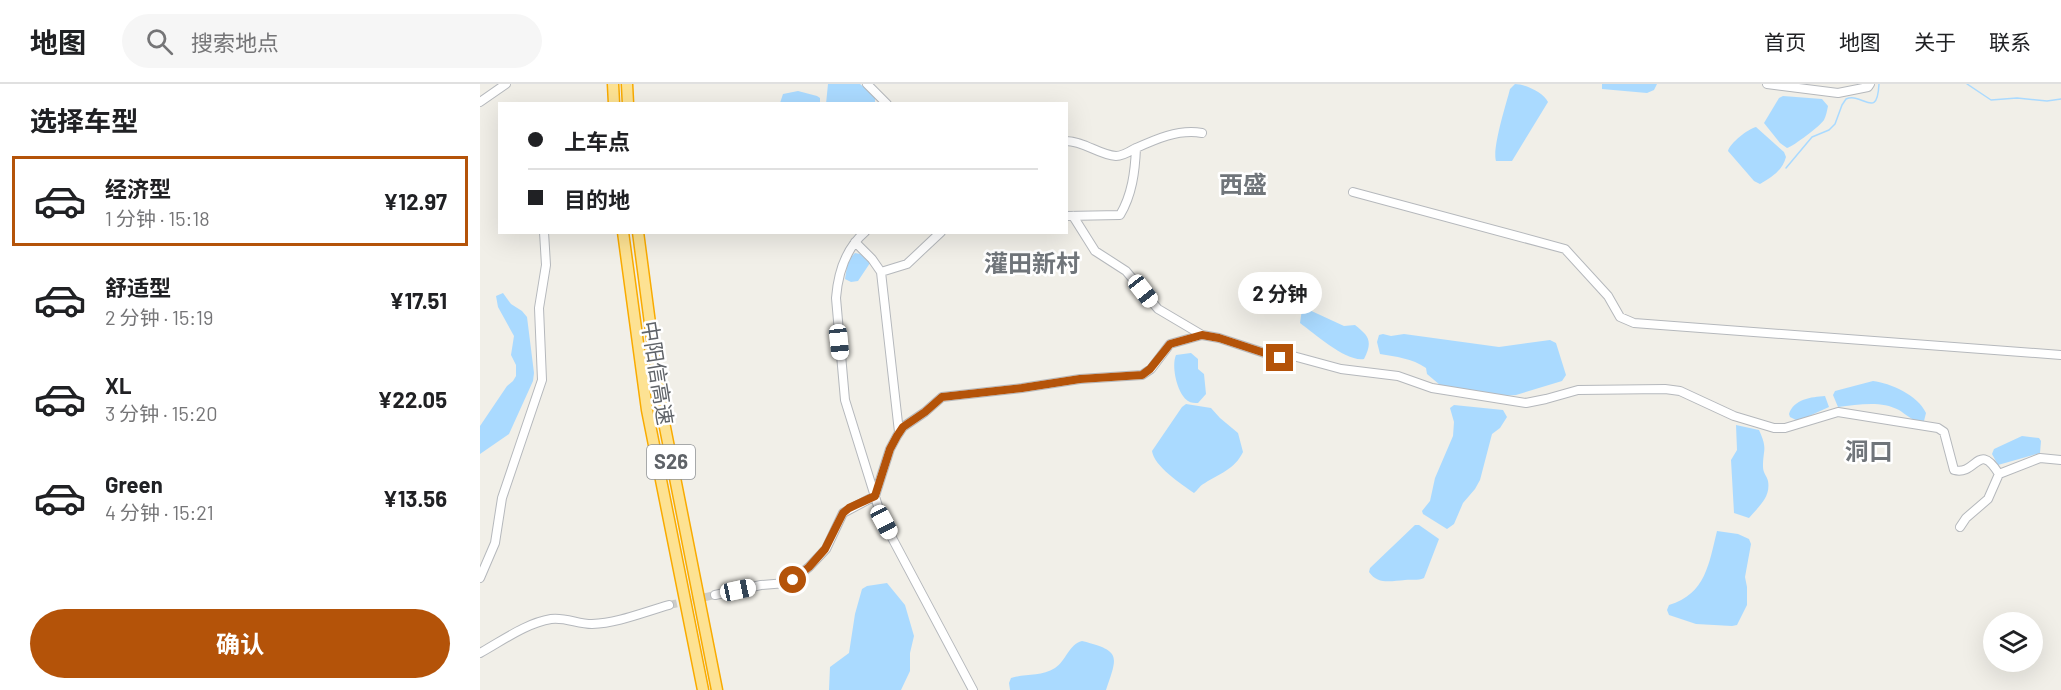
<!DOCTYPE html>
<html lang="zh">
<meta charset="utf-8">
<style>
:root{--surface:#fff;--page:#f6f6f6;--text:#202124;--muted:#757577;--line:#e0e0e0;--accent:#b45309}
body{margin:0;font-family:Barlow,"Noto Sans SC",sans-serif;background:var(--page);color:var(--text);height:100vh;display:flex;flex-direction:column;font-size:22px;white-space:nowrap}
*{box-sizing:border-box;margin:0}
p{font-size:20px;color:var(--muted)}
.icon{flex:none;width:33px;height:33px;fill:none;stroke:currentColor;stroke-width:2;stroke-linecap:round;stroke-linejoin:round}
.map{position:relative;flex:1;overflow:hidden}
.sheet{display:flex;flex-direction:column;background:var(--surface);width:480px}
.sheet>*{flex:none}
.guide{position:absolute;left:18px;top:18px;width:570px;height:132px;border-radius:0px;box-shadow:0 6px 24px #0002;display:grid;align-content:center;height:132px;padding:0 30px;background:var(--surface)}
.tools{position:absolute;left:1503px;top:528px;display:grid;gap:12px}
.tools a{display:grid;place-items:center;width:60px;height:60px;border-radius:50%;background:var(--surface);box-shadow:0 6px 24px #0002;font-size:30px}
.end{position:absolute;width:27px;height:27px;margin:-14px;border:8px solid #b45309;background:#fff;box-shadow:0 0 0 3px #fff}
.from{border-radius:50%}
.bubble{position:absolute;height:42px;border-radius:21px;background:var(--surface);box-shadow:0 6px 24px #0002;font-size:20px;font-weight:700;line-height:42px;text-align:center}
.car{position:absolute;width:18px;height:36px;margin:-18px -9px;border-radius:8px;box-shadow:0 0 4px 2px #0007;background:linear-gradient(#fff 24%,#345 0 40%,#fff 0 76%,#345 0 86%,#fff 0)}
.guide b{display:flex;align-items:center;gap:21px;height:57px;font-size:22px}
.guide b+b{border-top:2px solid var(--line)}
.guide i{width:15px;height:15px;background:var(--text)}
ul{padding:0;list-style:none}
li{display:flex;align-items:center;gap:18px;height:90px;margin:0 12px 9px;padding:0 18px;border:3px solid transparent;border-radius:0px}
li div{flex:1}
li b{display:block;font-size:22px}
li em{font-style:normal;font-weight:700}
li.active{border-color:var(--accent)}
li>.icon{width:54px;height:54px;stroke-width:1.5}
h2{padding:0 30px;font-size:27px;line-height:72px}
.cta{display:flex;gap:12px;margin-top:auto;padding:12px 30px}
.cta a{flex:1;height:69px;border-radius:36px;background:var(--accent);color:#fff;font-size:24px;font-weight:700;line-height:69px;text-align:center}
header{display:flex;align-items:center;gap:36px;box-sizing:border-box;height:84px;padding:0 30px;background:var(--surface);border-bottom:2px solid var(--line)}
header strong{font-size:28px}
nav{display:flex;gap:33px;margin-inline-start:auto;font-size:21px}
.search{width:420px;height:54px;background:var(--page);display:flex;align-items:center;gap:15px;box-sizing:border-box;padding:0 21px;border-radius:33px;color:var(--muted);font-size:22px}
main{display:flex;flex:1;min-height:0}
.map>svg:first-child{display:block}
.water{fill:#aadaff}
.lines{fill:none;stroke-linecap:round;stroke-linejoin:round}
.stream{stroke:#aadaff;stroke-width:1.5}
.minor-tunnel{stroke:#ccccc8;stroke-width:8;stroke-dasharray:8 4;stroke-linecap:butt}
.minor-casing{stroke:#b5b8bc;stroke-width:10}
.highway-casing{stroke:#f9ab00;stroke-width:13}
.minor{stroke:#fff;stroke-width:8}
.highway{stroke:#fde293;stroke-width:10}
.route{stroke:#b45309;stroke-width:8}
.labels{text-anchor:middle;stroke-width:5;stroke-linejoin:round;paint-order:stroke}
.shield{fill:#fff;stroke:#8f9295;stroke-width:1.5}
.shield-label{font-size:20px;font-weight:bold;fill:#5f6368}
.street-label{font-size:21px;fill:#5f6368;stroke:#fff}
.quarter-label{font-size:24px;font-weight:bold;fill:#70757a;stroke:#fff}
</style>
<header>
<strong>地图</strong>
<div class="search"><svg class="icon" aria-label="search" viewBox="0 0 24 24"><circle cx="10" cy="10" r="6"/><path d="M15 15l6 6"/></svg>搜索地点</div>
<nav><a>首页</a><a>地图</a><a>关于</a><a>联系</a></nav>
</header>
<main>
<section class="sheet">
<h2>选择车型</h2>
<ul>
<li class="active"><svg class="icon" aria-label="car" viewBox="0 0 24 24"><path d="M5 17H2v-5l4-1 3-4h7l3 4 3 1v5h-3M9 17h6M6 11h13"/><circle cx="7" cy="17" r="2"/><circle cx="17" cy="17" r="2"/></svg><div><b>经济型</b><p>1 分钟 · 15:18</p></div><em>¥12.97</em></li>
<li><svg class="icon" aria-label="car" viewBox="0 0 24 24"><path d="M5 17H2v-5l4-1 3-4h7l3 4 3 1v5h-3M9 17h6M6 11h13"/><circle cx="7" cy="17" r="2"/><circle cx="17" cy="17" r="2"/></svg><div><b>舒适型</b><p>2 分钟 · 15:19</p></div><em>¥17.51</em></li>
<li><svg class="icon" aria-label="car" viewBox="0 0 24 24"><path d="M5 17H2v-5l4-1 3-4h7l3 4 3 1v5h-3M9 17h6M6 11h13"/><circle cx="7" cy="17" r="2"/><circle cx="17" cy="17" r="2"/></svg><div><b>XL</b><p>3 分钟 · 15:20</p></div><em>¥22.05</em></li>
<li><svg class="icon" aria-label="car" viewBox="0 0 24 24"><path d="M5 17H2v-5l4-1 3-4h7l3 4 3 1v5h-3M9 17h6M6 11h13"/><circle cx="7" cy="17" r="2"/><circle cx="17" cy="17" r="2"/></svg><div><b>Green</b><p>4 分钟 · 15:21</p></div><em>¥13.56</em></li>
</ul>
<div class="cta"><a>确认</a></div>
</section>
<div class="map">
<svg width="1581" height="606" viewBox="0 0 1581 606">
<rect width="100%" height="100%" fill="#f1efe8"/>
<path class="water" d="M348 0H380L395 12V19L346 20Z
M1035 0C1045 0 1064 9 1068 18L1032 77H1016C1012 64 1026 21 1030 5Z
M1122 0H1177L1174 6 1167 9 1122 5Z
M318 7 337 12 340 14V19H300L303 10Z
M1303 12 1342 15 1348 22C1347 27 1346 32 1344 36 1340 42 1314 62 1307 64L1300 59 1284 39 1299 14Z
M1276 43 1304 68 1306 73C1302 87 1292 93 1280 100L1274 97 1248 67C1250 59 1268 45 1276 43Z
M375 169 380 170 390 179 378 197 371 198 365 195 368 176Z
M23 209 31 220 42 227 47 233 54 289 53 297 29 350 0 370V342L27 302 33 297 36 292V281L31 271 34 252 18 223 16 212Z
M825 224 864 242 875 241C889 252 893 257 884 275 866 278 835 250 820 239L822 225Z
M903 250 911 252 924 250 1019 263 1070 256 1076 259 1086 291 1082 297 1036 311 1023 312 960 301 947 290 946 284C932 274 916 273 900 270L897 258 899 251Z
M711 269 718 275V285L724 290 726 310 718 319C715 319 711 319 708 317 697 310 691 282 696 271Z
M1393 297C1410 299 1438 311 1446 329L1444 337C1434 339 1427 331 1419 326 1400 316 1378 321 1358 323L1353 311 1355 307Z
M1345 312 1349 323 1318 337 1310 333 1309 330C1314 315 1331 313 1345 312Z
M706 320 731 324 740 334 758 349 763 368C755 385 739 390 725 399 720 401 718 406 714 409 701 400 674 382 672 367L702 323Z
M974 321 1023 326 1027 333 1020 344 1012 350 1000 396 995 405 983 419 974 440 967 445 943 430 942 427 950 417 955 394 973 352 974 338 970 324Z
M1256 341 1279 346C1288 366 1283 364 1283 383 1283 389 1287 392 1288 397 1291 414 1278 423 1269 434L1254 429 1251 376 1257 366Z
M1542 352 1559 354 1561 357 1560 369 1518 381 1512 370 1514 365Z
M935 441H939L959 455 944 494C937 497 932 495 925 496 911 497 898 501 889 488L890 484Z
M1237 447 1258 450 1269 455 1271 460 1265 493 1267 503V521L1257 541 1252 542 1216 540 1189 531 1187 526 1189 521C1226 510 1229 479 1237 447Z
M407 499 425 521 434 552 430 569V587L421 606H349L350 583 369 569 375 530 382 505 387 502Z
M602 557C641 567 638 571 626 606H530L529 599 531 594C546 589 561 593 575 584 586 577 589 560 602 557Z"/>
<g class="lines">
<path class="stream" d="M1487 0 1511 16 1537 14 1567 17 1581 15
M1306 84 1332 53 1349 46 1355 40 1362 21 1366 15C1383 8 1397 37 1399 0"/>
<path class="minor-tunnel" d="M189 521 235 511"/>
<defs>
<path id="minor" d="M387 0 407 20
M1287 0 1358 9 1388 3 1390 0
M0 18 26 0
M586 57C604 57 619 71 636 72 642 72 649 68 654 65 676 55 698 45 722 49
M873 108 1085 165 1128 212 1140 233 1154 239 1581 271
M586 132 640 131C652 111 655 88 656 64
M593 132 615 167 646 187 678 225 722 251
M385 148C365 165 358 189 356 214L365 316 402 435 493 606
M375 158 392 175 401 188 419 348
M401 188 427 180 461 148
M802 269 861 285 918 292 952 304 1046 319 1066 315 1098 306 1185 305 1200 307 1254 332 1294 344H1305L1358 328 1458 344 1464 348 1474 386C1497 392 1498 356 1519 390
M1480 443 1486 434 1508 415 1519 390 1560 374 1581 376
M0 494 15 459 22 414 62 296 59 224 66 181 64 148
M235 511 281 501 306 499 313 496 329 483 346 465 363 429 395 412 410 365 417 352 423 343 445 328 462 313 542 304 600 295 662 291 671 285 690 260 722 251 739 254 800 274
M0 569C22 557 46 539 71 535 85 533 98 540 112 540 138 539 164 528 189 521"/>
<path id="highway" d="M133 0 134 20
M147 0 148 20
M143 148 167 326 223 606
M158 148 181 323 237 606"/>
</defs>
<use href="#minor" class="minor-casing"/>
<use href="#highway" class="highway-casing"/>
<use href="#minor" class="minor"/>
<use href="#highway" class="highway"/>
</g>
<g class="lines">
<path class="route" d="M313 496 329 483 345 465 363 429 369 424 395 412 410 365 417 352 423 343 445 328 462 313 542 304 600 295 662 291 670 285 690 260 722 251 739 254 800 274"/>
</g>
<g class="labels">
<rect class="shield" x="167" y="361" width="48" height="34" rx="4.5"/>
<g class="shield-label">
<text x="191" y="385">S26</text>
</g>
<g class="street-label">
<text transform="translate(177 289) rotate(81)" y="7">中阳信高速</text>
</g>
<g class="quarter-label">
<text x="763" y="109">西盛</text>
<text x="552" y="188">灌田新村</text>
<text x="1389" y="376">洞口</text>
</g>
</g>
</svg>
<div class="tools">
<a><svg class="icon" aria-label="layers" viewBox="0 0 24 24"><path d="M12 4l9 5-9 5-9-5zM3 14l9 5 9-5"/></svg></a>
</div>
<i class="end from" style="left:313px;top:496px"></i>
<i class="end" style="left:800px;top:274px"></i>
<div class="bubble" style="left:758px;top:188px;width:84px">2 分钟</div>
<i class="car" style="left:663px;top:207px;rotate:142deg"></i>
<i class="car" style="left:359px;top:258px;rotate:174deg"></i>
<i class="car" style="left:404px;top:438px;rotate:152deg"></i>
<i class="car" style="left:258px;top:506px;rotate:78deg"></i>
<div class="guide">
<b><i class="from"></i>上车点</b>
<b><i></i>目的地</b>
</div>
</div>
</main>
